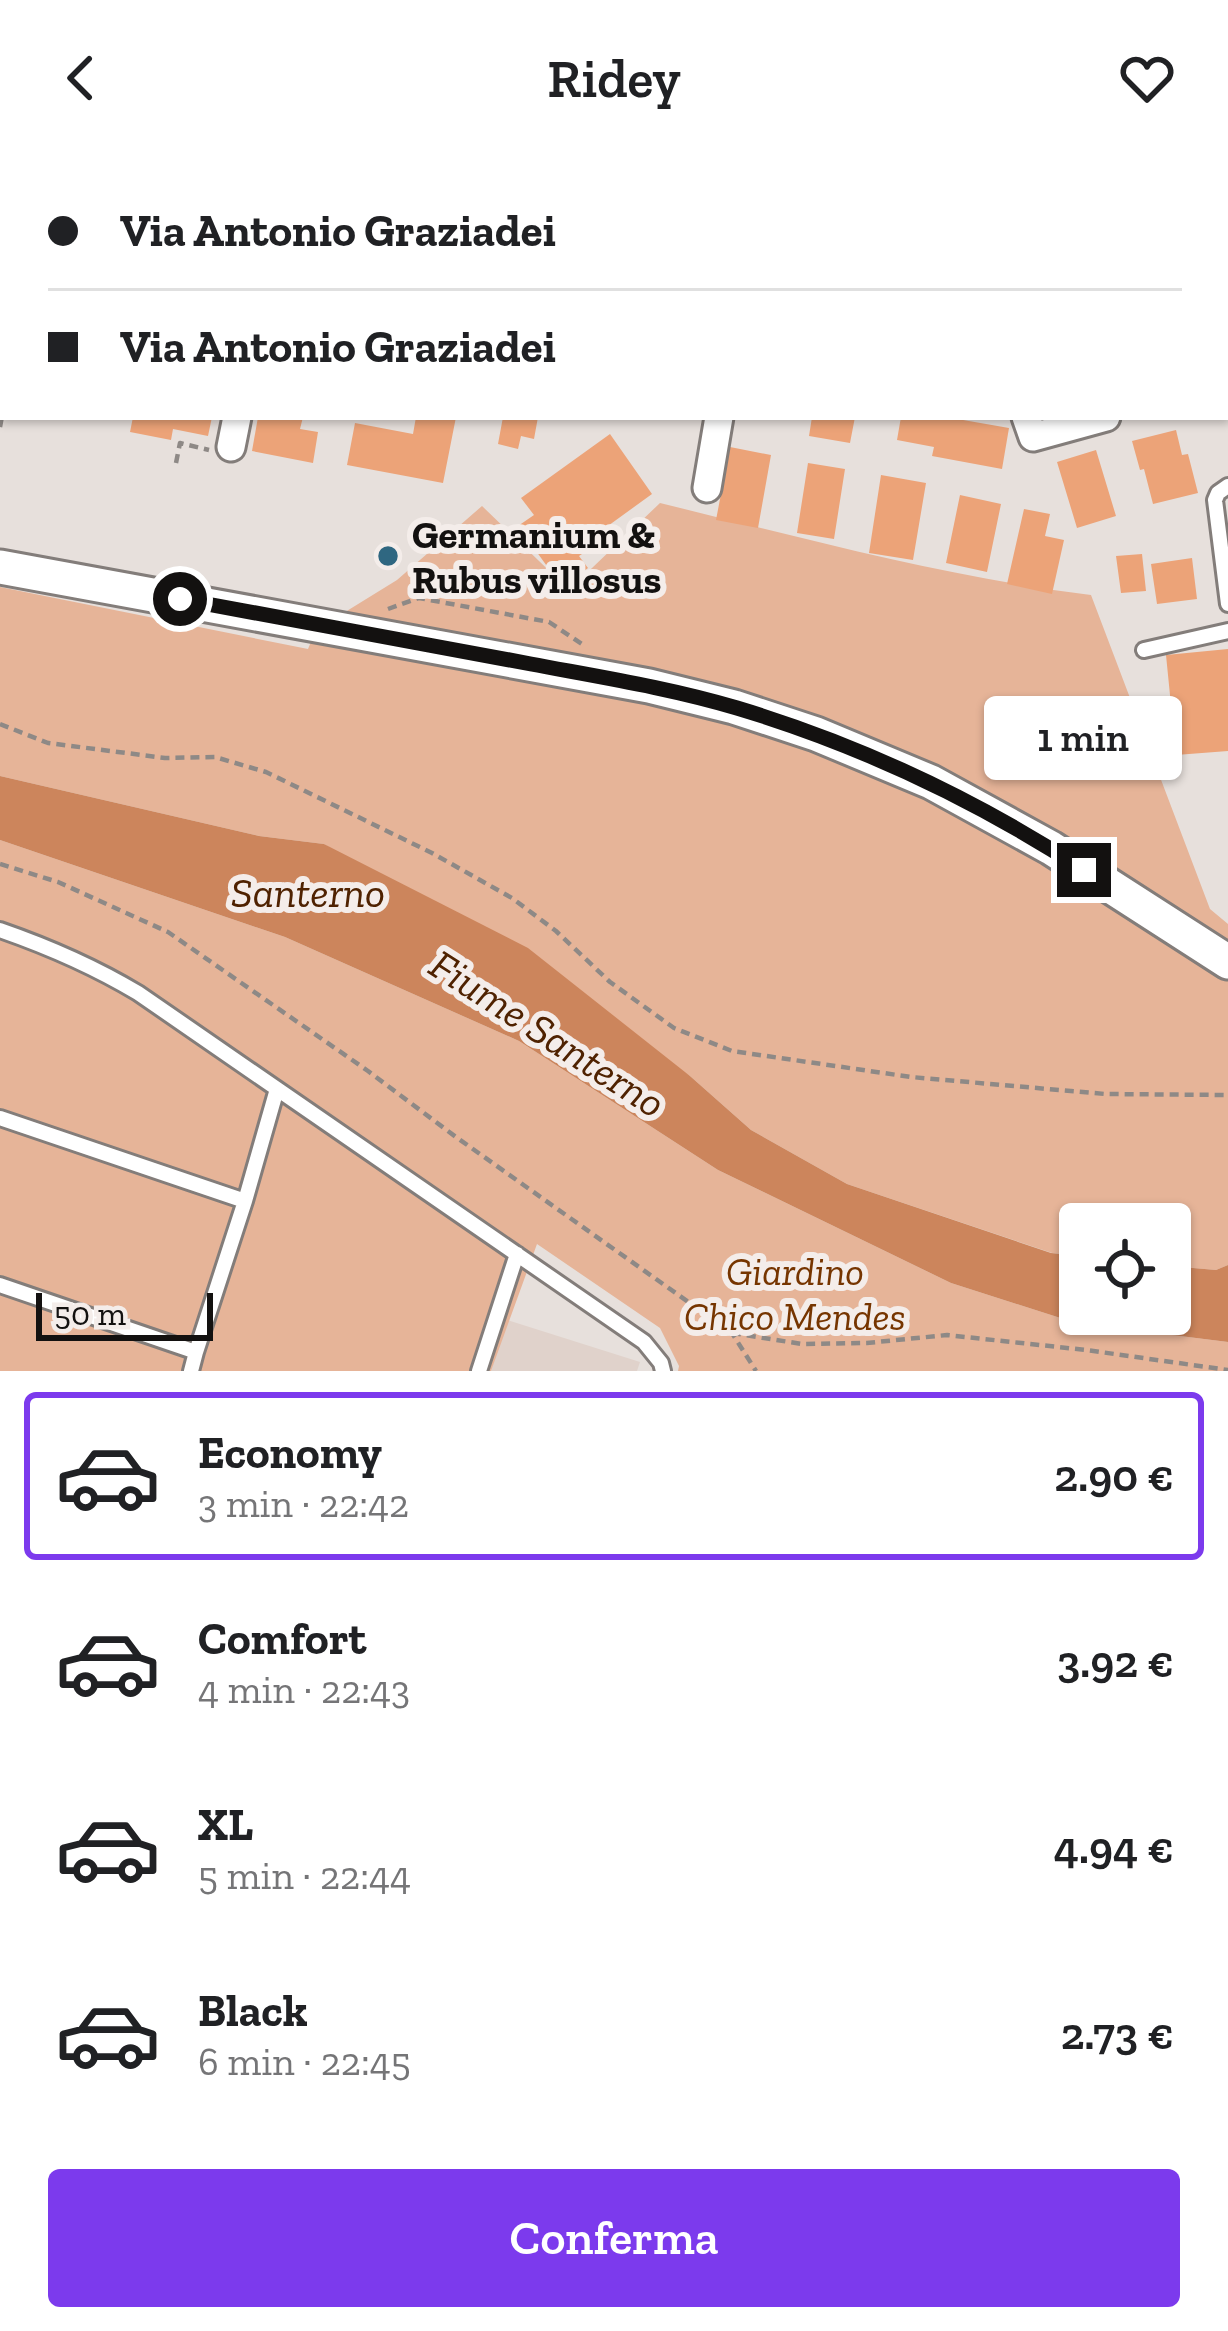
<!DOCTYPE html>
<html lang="it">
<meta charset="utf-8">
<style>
:root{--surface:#fff;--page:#f2f2f2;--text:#202124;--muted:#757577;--line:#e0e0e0;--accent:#7c3aed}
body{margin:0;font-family:"Zilla Slab",serif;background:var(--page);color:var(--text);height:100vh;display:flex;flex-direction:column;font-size:45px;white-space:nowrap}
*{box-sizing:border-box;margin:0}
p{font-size:39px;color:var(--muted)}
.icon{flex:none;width:66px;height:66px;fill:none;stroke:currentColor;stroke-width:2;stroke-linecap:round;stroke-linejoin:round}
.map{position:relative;height:1215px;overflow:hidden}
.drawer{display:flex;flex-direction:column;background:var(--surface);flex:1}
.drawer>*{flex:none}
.guide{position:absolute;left:0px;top:0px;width:1230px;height:264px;box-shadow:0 3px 9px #0004;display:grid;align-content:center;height:264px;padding:0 48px;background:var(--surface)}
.fabs{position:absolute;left:1059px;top:1047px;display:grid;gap:24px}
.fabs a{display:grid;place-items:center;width:132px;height:132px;border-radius:12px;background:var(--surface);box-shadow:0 3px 9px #0004;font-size:60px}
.scale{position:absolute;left:36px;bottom:30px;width:177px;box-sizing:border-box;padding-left:12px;border:6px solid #131110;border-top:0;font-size:33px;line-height:42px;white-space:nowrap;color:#131110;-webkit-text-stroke:9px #f4edea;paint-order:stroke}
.end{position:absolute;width:54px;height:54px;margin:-27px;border:15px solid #131110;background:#fff;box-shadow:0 0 0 6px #fff}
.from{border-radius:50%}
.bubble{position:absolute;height:84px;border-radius:12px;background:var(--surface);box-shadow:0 3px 9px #0004;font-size:39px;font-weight:600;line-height:84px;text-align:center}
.guide b{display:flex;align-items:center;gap:42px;height:114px;font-size:45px}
.guide b+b{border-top:3px solid var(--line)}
.guide i{width:30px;height:30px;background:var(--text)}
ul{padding:21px 0 0;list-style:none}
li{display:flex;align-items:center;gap:36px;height:168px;margin:0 24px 18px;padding:0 24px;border:6px solid transparent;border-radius:12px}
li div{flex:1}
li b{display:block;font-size:45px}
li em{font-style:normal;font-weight:600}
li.selected{border-color:var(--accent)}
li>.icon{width:108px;height:108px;stroke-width:1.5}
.button{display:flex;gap:24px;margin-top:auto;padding:24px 48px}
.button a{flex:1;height:138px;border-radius:12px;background:var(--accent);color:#fff;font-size:48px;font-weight:600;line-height:138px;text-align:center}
header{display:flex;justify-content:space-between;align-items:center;height:156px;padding:0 48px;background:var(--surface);font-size:54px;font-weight:600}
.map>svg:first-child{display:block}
.built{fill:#e0d2cb}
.green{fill:#e6b498}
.water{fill:#cc855c}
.building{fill:#eca378}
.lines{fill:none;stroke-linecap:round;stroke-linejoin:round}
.service-casing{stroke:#837d7a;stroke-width:20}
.minor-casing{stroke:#837d7a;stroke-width:33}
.tertiary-casing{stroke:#837d7a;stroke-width:39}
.path{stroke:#8e8986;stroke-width:4.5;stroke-dasharray:9 6;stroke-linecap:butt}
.service{stroke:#fff;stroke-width:14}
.minor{stroke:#fff;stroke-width:27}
.tertiary{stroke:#fff;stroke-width:33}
.route{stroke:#131110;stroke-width:15}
.poi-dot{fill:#2f6781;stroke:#f4edea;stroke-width:4.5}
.labels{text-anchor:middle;stroke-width:12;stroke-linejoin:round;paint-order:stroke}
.poi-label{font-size:39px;font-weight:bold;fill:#131110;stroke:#f4edea;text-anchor:start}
.park-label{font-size:39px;font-style:italic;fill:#763500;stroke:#f4edea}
.water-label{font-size:42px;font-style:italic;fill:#4f2201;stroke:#f4edea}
</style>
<header><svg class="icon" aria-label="back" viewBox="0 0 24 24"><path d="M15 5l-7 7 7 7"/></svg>Ridey<svg class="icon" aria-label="heart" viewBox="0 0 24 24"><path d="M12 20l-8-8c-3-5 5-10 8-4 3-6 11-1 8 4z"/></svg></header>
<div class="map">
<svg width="1228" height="1215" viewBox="0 0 1228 1215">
<rect width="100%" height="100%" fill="#e7e0dc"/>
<path class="built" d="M507 1164 640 1206 637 1215H491Z"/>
<path class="green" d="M660 347C803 382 945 421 1091 439L1210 753 1228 768V1109L1216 1114 1170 1110V1068H1080V1100L1052 1097 847 1028 751 974 690 920 324 688 259 680 0 620V431L308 493 316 474 397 424 482 350 569 434Z
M0 684 285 781 519 885 718 1014 951 1127 1076 1167 1228 1186V1215H678L679 1210 660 1172 537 1088 491 1215H0Z"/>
<path class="water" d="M0 620 259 680 324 688 528 792 690 920 751 974 847 1028 1051 1097 1080 1100V1158H1170V1110L1216 1114 1228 1109V1186L1076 1167 951 1127 718 1014 519 885 285 781 0 684Z"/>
<path class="building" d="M133 261H212L208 280 173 273 171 284 130 276Z
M258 261H303L300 273 318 276 313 307 252 295Z
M416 261H456L443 327 347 309 355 267 413 278Z
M503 261H538L534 283 521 280 518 293 498 288Z
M812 261H855L850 287 809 280Z
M901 261H946L1009 272 1002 313 932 300 934 291 897 284Z
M1176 274 1182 299 1188 298 1198 337 1153 348 1144 313 1140 314 1132 285Z
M610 278 652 338 583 388 588 394 579 400 588 412 562 431 518 370 534 359 521 342Z
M730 291 771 299 758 372 716 364Z
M1096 294 1116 360 1077 372 1057 306Z
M808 307 845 313 834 383 797 377Z
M881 319 926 327 913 404 869 397Z
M960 339 1001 348 987 416 946 407Z
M1024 353 1050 358 1045 380 1064 384 1052 438 1007 428Z
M1142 398 1146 435 1121 437 1116 400Z
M1192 402 1197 443 1157 448 1151 408Z
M1228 493V595L1176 599 1166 499Z"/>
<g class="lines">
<defs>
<path id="service" d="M1228 330 1218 337 1215 344 1228 448
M1144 494 1228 475
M0 774C49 791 93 810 138 837L644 1186 661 1207 663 1215
M0 962 245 1045
M0 1129 196 1196 191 1215
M196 1196 245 1045 277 933
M479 1215 517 1098"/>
<path id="minor" d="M371 0 375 3
M790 0 793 3
M582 3 584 0
M901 3 911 0
M0 14 3 15
M1227 191H1228
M1026 261 1033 281 1106 261
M231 291 237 261
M707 332 719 261"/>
<path id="tertiary" d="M0 411 649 530 734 551 816 578 931 626 1051 692 1228 806"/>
</defs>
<use href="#service" class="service-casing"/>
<use href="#minor" class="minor-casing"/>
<use href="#tertiary" class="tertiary-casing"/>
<path class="path" d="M0 271 3 255
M176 307 180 287 209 294
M388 453 419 442 549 466 582 488
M0 568 48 587 165 602 215 601 266 616 432 697 512 742 556 775 610 826 674 872 732 895 911 921 1105 938 1228 939
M0 708 58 726 168 776 368 915 456 981 732 1177 756 1215
M732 1177 802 1188 867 1187 947 1179 1086 1194 1228 1214"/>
<use href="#service" class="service"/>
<use href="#minor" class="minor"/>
<use href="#tertiary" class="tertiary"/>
</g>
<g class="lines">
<path class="route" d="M180 443C297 465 414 486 531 508 600 521 670 532 737 552 860 589 976 644 1084 714"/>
</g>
<circle class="poi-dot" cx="388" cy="400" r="12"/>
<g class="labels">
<g class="poi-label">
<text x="412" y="392">Germanium &amp;<tspan x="412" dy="45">Rubus villosus</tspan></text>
</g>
<g class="park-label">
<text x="795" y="1129">Giardino<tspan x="795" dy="45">Chico Mendes</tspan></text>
</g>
<g class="water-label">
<text x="308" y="751">Santerno</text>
<text transform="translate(548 877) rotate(33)" y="15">Fiume Santerno</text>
</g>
</g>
</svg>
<div class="fabs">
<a><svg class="icon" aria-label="locate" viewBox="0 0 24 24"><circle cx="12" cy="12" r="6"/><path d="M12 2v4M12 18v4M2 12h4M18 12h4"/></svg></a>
</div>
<div class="scale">50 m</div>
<i class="end from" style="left:180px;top:443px"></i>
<i class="end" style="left:1084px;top:714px"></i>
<div class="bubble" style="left:984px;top:540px;width:198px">1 min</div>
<div class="guide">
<b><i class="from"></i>Via Antonio Graziadei</b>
<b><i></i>Via Antonio Graziadei</b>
</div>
</div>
<section class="drawer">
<ul>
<li class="selected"><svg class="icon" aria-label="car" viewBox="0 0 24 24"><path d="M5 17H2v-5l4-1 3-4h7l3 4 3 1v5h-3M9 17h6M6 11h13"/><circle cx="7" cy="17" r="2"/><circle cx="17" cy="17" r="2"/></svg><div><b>Economy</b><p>3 min · 22:42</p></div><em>2.90 €</em></li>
<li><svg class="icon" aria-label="car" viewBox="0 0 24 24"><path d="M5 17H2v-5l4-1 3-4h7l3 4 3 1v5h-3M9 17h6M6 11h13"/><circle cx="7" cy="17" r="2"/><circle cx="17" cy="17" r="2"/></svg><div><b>Comfort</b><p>4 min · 22:43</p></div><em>3.92 €</em></li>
<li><svg class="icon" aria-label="car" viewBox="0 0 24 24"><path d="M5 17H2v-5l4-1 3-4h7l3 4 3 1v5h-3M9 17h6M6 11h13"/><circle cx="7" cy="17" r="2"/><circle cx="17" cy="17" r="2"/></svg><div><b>XL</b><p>5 min · 22:44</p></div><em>4.94 €</em></li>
<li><svg class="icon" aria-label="car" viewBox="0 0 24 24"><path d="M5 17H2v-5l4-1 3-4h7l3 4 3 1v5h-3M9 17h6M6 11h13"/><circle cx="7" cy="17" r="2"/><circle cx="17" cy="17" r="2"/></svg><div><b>Black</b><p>6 min · 22:45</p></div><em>2.73 €</em></li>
</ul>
<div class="button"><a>Conferma</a></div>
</section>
